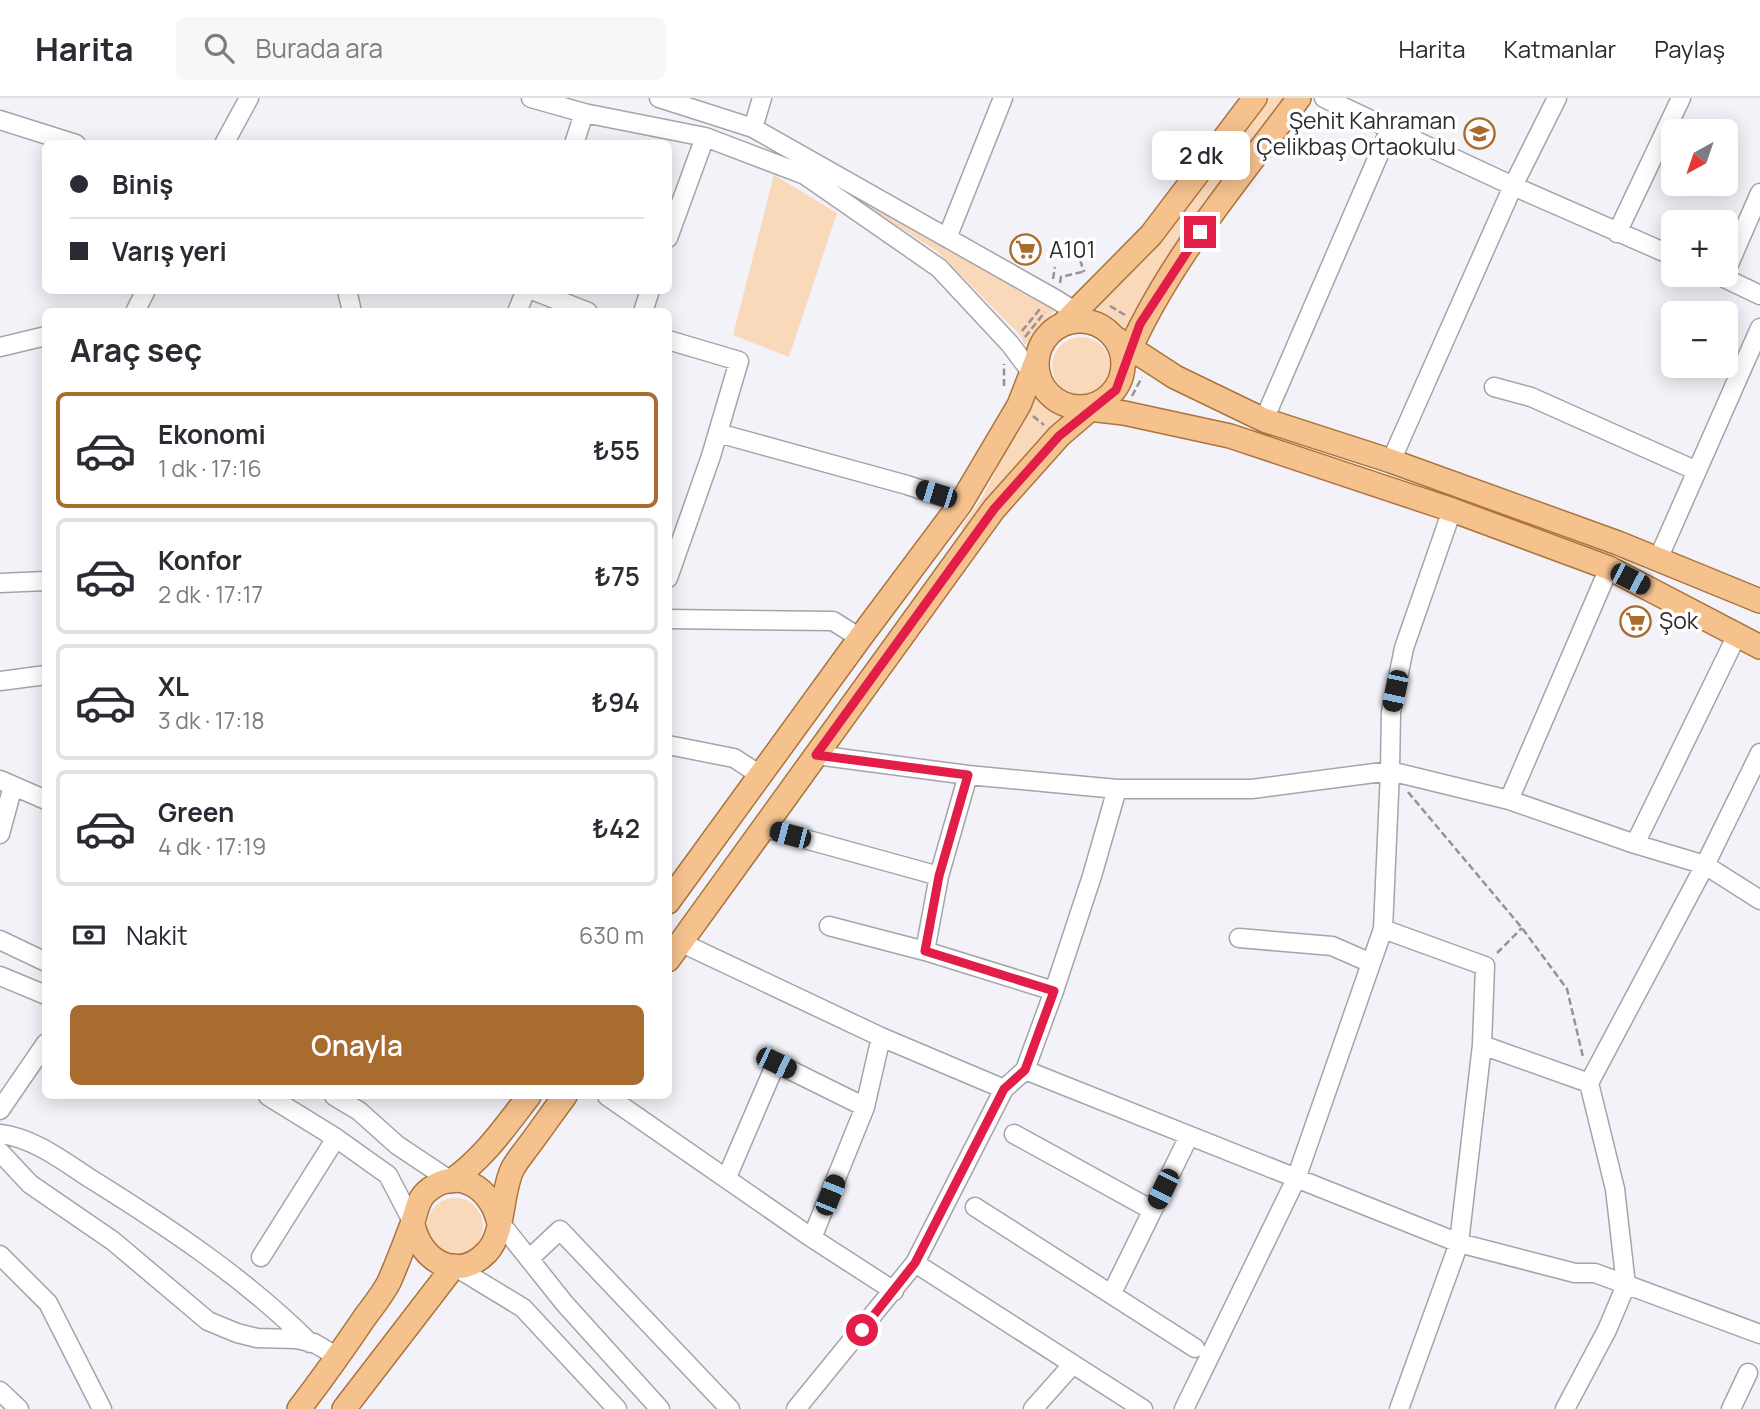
<!DOCTYPE html>
<html lang="tr">
<meta charset="utf-8">
<style>
:root{--surface:#fff;--page:#f7f7f7;--text:#2b2b33;--muted:#7c7c81;--line:#e1e1e2;--accent:#a76c2e}
body{margin:0;font-family:Manrope,sans-serif;background:var(--page);color:var(--text);height:100vh;display:flex;flex-direction:column;font-size:26px;white-space:nowrap}
*{box-sizing:border-box;margin:0}
p{font-size:23px;color:var(--muted)}
.icon{flex:none;width:38px;height:38px;fill:none;stroke:currentColor;stroke-width:2;stroke-linecap:round;stroke-linejoin:round}
.map{position:relative;flex:1;overflow:hidden}
.side{position:absolute;left:42px;top:210px;width:630px;height:791px;display:flex;flex-direction:column;background:var(--surface);border-radius:10px;box-shadow:0 4px 18px #0003}
.side>*{flex:none}
.banner{position:absolute;left:42px;top:42px;width:630px;height:154px;border-radius:10px;box-shadow:0 4px 18px #0003;display:grid;align-content:center;height:154px;padding:0 28px;background:var(--surface)}
.needle{width:46px;rotate:220deg}
.buttons{position:absolute;left:1661px;top:21px;display:grid;gap:14px}
.buttons a{display:grid;place-items:center;width:77px;height:77px;border-radius:10px;background:var(--surface);box-shadow:0 4px 18px #0003;font-size:35px}
.end{position:absolute;width:32px;height:32px;margin:-16px;border:9px solid #e11d48;background:#fff;box-shadow:0 0 0 4px #fff}
.from{border-radius:50%}
.bubble{position:absolute;height:49px;border-radius:10px;background:var(--surface);box-shadow:0 4px 18px #0003;font-size:23px;font-weight:600;line-height:49px;text-align:center}
.car{position:absolute;width:21px;height:42px;margin:-21px -10px;border-radius:9px;box-shadow:0 0 5px 2px #0007;background:linear-gradient(#222 24%,#8ab4d8 0 40%,#222 0 76%,#8ab4d8 0 86%,#222 0)}
.banner b{display:flex;align-items:center;gap:24px;height:66px;font-size:26px}
.banner b+b{border-top:2px solid var(--line)}
.banner i{width:18px;height:18px;background:var(--text)}
ul{padding:0;list-style:none}
li{display:flex;align-items:center;gap:21px;height:116px;margin:0 14px 10px;padding:0 14px;border:4px solid var(--line);border-radius:10px}
li div{flex:1}
li b{display:block;font-size:26px}
li em{font-style:normal;font-weight:600}
li.on{border-color:var(--accent)}
li>.icon{width:63px;height:63px;stroke-width:1.5}
h2{padding:0 28px;font-size:32px;line-height:84px}
.pay{display:flex;align-items:center;gap:18px;height:77px;padding:0 28px;font-size:26px}
.pay p{margin-inline-start:auto}
.action{display:flex;gap:14px;margin-top:auto;padding:14px 28px}
.action a{flex:1;height:80px;border-radius:10px;background:var(--accent);color:#fff;font-size:28px;font-weight:600;line-height:80px;text-align:center}
header{display:flex;align-items:center;gap:42px;box-sizing:border-box;height:98px;padding:0 35px;background:var(--surface);border-bottom:2px solid var(--line)}
header strong{font-size:33px}
nav{display:flex;gap:38px;margin-inline-start:auto;font-size:24px}
.search{width:490px;height:63px;background:var(--page);display:flex;align-items:center;gap:18px;box-sizing:border-box;padding:0 24px;border-radius:10px;color:var(--muted);font-size:26px}
.map>svg:first-child{display:block}
.green{fill:#fad8ba}
.lines{fill:none;stroke-linecap:round;stroke-linejoin:round}
.minor-casing{stroke:#a5a4aa;stroke-width:21}
.major-casing{stroke:#ab743c;stroke-width:26}
.path{stroke:#949397;stroke-width:2.5;stroke-dasharray:7 3.5;stroke-linecap:butt}
.minor{stroke:#fff;stroke-width:18}
.major{stroke:#f5c28e;stroke-width:23}
.route{stroke:#e11d48;stroke-width:9}
.labels{text-anchor:middle;stroke-width:7;stroke-linejoin:round;paint-order:stroke}
.poi-label{font-size:23px;fill:#2e2e30;stroke:#fff;text-anchor:start}
</style>
<header>
<strong>Harita</strong>
<div class="search"><svg class="icon" aria-label="search" viewBox="0 0 24 24"><circle cx="10" cy="10" r="6"/><path d="M15 15l6 6"/></svg>Burada ara</div>
<nav><a>Harita</a><a>Katmanlar</a><a>Paylaş</a></nav>
</header>
<div class="map">
<svg width="1760" height="1311" viewBox="0 0 1760 1311">
<rect width="100%" height="100%" fill="#f3f2f8"/>
<path class="green" d="M1266 0H1284L1173 152 1127 234 1113 220 1095 210 1159 144Z
M811 72 945 146 1055 212 1025 247 1019 236 938 154Z
M774 77 837 115 789 259 733 237Z
M1052 268a29 29 0 1 1 58 0a29 29 0 1 1-58 0Z
M1034 297 1047 311 1065 319 967 434 961 430 983 398Z
M427 1128a28 28 0 1 1 56 0a28 28 0 1 1-56 0Z"/>
<g class="lines">
<defs>
<path id="minor" d="M531 0 584 15 705 39 805 77 939 170 1010 246 1043 290
M659 0 753 30 1057 202 1092 224
M1324 0 1513 88 1673 158
M0 22 76 46
M753 30 762 0
M224 46 249 0
M574 46 584 15
M1617 135 1681 0
M668 140 705 39
M947 140 1003 0
M1726 173 1760 95
M1718 177 1760 197
M347 192 352 214
M532 192 588 214
M135 214 146 192
M517 214 526 192
M643 214 650 192
M668 242 739 263 711 358 668 480
M0 249 46 238
M1494 289 1531 299 1697 373
M1264 322 1390 31
M718 335 907 387 961 405
M1391 363 1513 88 1557 0
M1658 461 1760 230
M0 485 46 483
M668 521 833 523 860 540
M0 583 46 577
M668 647 734 660 760 677
M816 657 968 677 1117 691H1252L1390 673 1509 702 1635 746 1705 767 1760 802
M0 682 46 702
M1509 702 1609 470
M765 730 939 778
M0 736 13 688
M1635 746 1737 537
M829 828 925 853 1054 893
M1383 831 1485 868 1482 947 1459 1145 1399 1311
M1239 840 1332 848 1371 865
M0 842 46 864
M682 845 881 939 1004 991
M925 853 939 778 968 677
M0 878 46 897
M1482 947 1589 985 1705 767 1760 655
M1025 972 1459 1145 1575 1175H1595L1760 1236
M268 998 336 1040 388 1077 413 1125
M334 998 359 1013 397 1047 451 1083
M607 998 812 1140 894 1193
M0 1012 46 945
M0 1036C34 1040 63 1063 91 1081 168 1129 245 1180 310 1245
M1014 1036 1152 1112
M0 1054 30 1086 113 1143 208 1223 237 1235 257 1240 296 1241 314 1245 338 1259
M727 1079 776 965 865 1009
M975 1109 1195 1250
M498 1122 565 1206 660 1311
M812 1140 865 1009 881 939
M0 1157 48 1205 102 1311
M261 1159 336 1040
M529 1161 560 1132 730 1311
M915 1165 1143 1311
M454 1168 523 1210 617 1311
M1112 1195 1189 1038
M0 1293 19 1311
M796 1311 915 1165 1004 991 1025 972 1054 893 1092 778 1117 691
M1033 1311 1073 1266
M1184 1311 1296 1081 1383 831 1390 673 1391 614 1404 550 1452 412
M1565 1311 1607 1232 1626 1187 1615 1091 1589 985
M1731 1311 1748 1275"/>
<path id="major" d="M1037 266a43 43 0 1 1 86 0a43 43 0 1 1-86 0Z
M1063 226 1151 137 1255 0
M1115 240 1175 279 1264 322 1391 363 1618 445 1760 503
M1124 265C1165 167 1236 85 1299 0
M1080 310 1124 315 1230 338 1452 412 1609 470 1760 549
M668 804 860 540 961 405 1019 307 1037 261
M668 862 994 411 1059 338 1094 308
M451 1083C484 1060 505 1029 529 998
M413 1125C419 1163 458 1185 487 1154 504 1137 501 1095 512 1072 515 1065 522 1057 527 1050 540 1033 552 1015 565 998
M299 1311C322 1281 344 1250 365 1219 373 1208 383 1196 389 1184 397 1166 404 1147 411 1129 417 1115 416 1101 430 1091 459 1069 491 1091 498 1122
M344 1311 454 1168"/>
</defs>
<use href="#minor" class="minor-casing"/>
<use href="#major" class="major-casing"/>
<path class="path" d="M1080 162 1084 174
M1053 181 1055 169
M1060 185 1061 179 1086 173
M1110 208 1125 217
M1022 233 1040 211
M1025 239 1045 214
M1004 288V266
M1132 298 1142 279
M1033 318 1044 327
M1408 694 1522 830 1567 891 1583 959
M1497 855 1522 830"/>
<use href="#minor" class="minor"/>
<use href="#major" class="major"/>
</g>
<g class="lines">
<path class="route" d="M862 1232 915 1165 1004 991 1025 972 1054 893 925 853 939 778 968 677 816 657 994 411 1059 338 1116 292 1140 226 1200 134"/>
</g>
<defs>
<symbol id="school-ring" viewBox="-11 -11 22 22"><circle r="9.5" fill="#fff" stroke="#a76c2e" stroke-width="1.5"/><path d="M0-5L7-2L0 1L-7-2ZM-4 1L0 2.5L4 1V4Q0 6-4 4Z" fill="#a76c2e"/></symbol>
<symbol id="supermarket-ring" viewBox="-11 -11 22 22"><circle r="9.5" fill="#fff" stroke="#a76c2e" stroke-width="1.5"/><path d="M-6-5.5h2.5l.6 2H6L4.5 2H-2.5L-4.4-4H-6ZM-1.5 3.2a1.3 1.3 0 1 0 .1 0ZM3 3.2a1.3 1.3 0 1 0 .1 0Z" fill="#a76c2e"/></symbol>
</defs>
<g fill-rule="evenodd">
<use href="#school-ring" x="1462" y="18" width="35" height="35"/>
<use href="#supermarket-ring" x="1008" y="134" width="35" height="35"/>
<use href="#supermarket-ring" x="1618" y="506" width="35" height="35"/>
</g>
<g class="labels">
<g class="poi-label">
<text x="1456" y="31" text-anchor="end">Şehit Kahraman<tspan x="1456" dy="26">Çelikbaş Ortaokulu</tspan></text>
<text x="1049" y="160">A101</text>
<text x="1659" y="531">Şok</text>
</g>
</g>
</svg>
<div class="buttons">
<a><svg class="needle" viewBox="-14 -14 28 28"><path d="M0-13l5 13h-10z" fill="#e53935"/><path d="M0 13l5-13h-10z" fill="#7c7c81"/></svg></a>
<a>+</a>
<a>−</a>
</div>
<i class="end from" style="left:862px;top:1232px"></i>
<i class="end" style="left:1200px;top:134px"></i>
<div class="bubble" style="left:1152px;top:33px;width:98px">2 dk</div>
<i class="car" style="left:936px;top:396px;rotate:287deg"></i>
<i class="car" style="left:1630px;top:481px;rotate:117deg"></i>
<i class="car" style="left:1395px;top:593px;rotate:192deg"></i>
<i class="car" style="left:790px;top:737px;rotate:285deg"></i>
<i class="car" style="left:776px;top:965px;rotate:116deg"></i>
<i class="car" style="left:1163px;top:1091px;rotate:206deg"></i>
<i class="car" style="left:830px;top:1097px;rotate:22deg"></i>
<div class="banner">
<b><i class="from"></i>Biniş</b>
<b><i></i>Varış yeri</b>
</div>
<section class="side">
<h2>Araç seç</h2>
<ul>
<li class="on"><svg class="icon" aria-label="car" viewBox="0 0 24 24"><path d="M5 17H2v-5l4-1 3-4h7l3 4 3 1v5h-3M9 17h6M6 11h13"/><circle cx="7" cy="17" r="2"/><circle cx="17" cy="17" r="2"/></svg><div><b>Ekonomi</b><p>1 dk · 17:16</p></div><em>₺55</em></li>
<li><svg class="icon" aria-label="car" viewBox="0 0 24 24"><path d="M5 17H2v-5l4-1 3-4h7l3 4 3 1v5h-3M9 17h6M6 11h13"/><circle cx="7" cy="17" r="2"/><circle cx="17" cy="17" r="2"/></svg><div><b>Konfor</b><p>2 dk · 17:17</p></div><em>₺75</em></li>
<li><svg class="icon" aria-label="car" viewBox="0 0 24 24"><path d="M5 17H2v-5l4-1 3-4h7l3 4 3 1v5h-3M9 17h6M6 11h13"/><circle cx="7" cy="17" r="2"/><circle cx="17" cy="17" r="2"/></svg><div><b>XL</b><p>3 dk · 17:18</p></div><em>₺94</em></li>
<li><svg class="icon" aria-label="car" viewBox="0 0 24 24"><path d="M5 17H2v-5l4-1 3-4h7l3 4 3 1v5h-3M9 17h6M6 11h13"/><circle cx="7" cy="17" r="2"/><circle cx="17" cy="17" r="2"/></svg><div><b>Green</b><p>4 dk · 17:19</p></div><em>₺42</em></li>
</ul>
<div class="pay"><svg class="icon" aria-label="cash" viewBox="0 0 24 24"><path d="M3 7h18v10H3z"/><circle cx="12" cy="12" r="2"/></svg>Nakit<p>630 m</p></div>
<div class="action"><a>Onayla</a></div>
</section>
</div>
